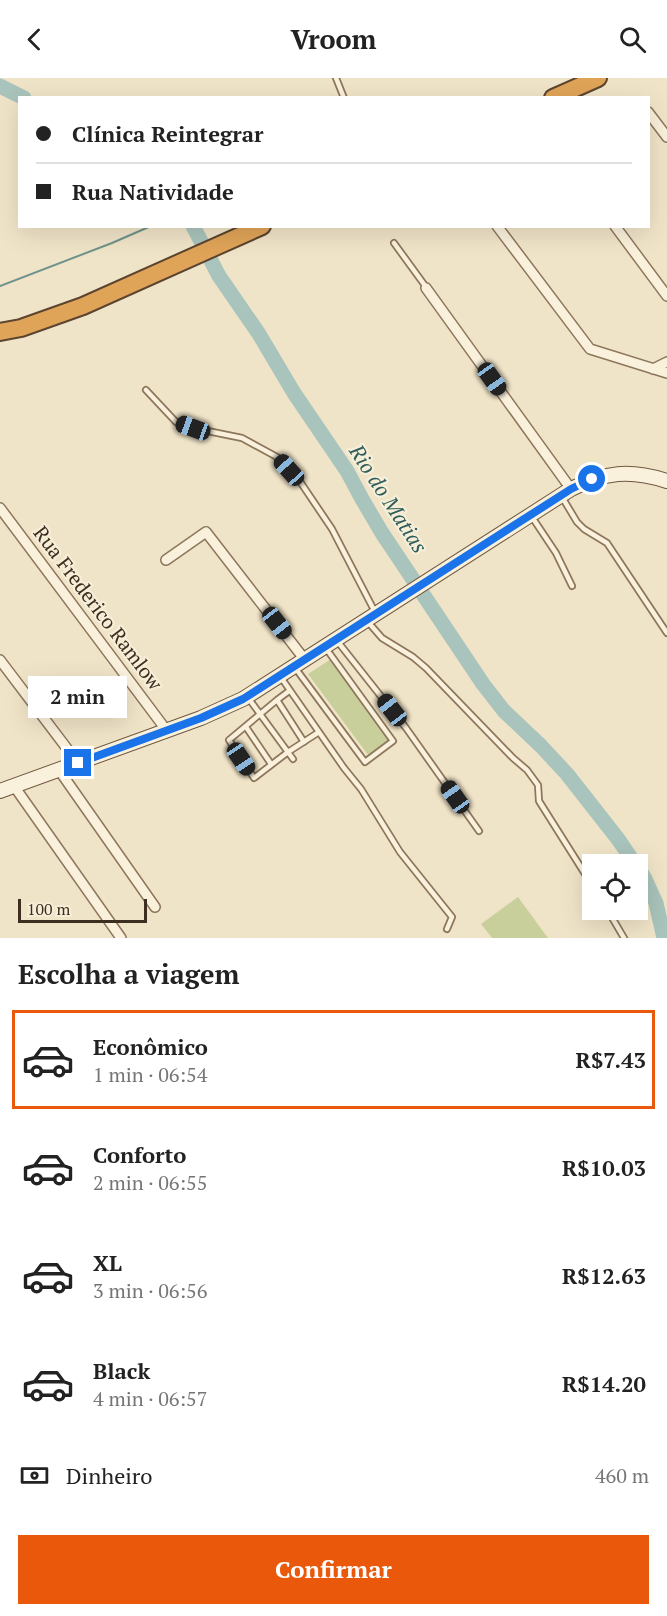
<!DOCTYPE html>
<html lang="pt">
<meta charset="utf-8">
<style>
:root{--surface:#fff;--page:#f6f6f6;--text:#222;--muted:#767676;--line:#e0e0e0;--accent:#ea580c}
body{margin:0;font-family:"PT Serif",serif;background:var(--page);color:var(--text);height:100vh;display:flex;flex-direction:column;font-size:22px;white-space:nowrap}
*{box-sizing:border-box;margin:0}
p{font-size:20px;color:var(--muted)}
.icon{flex:none;width:33px;height:33px;fill:none;stroke:currentColor;stroke-width:2;stroke-linecap:round;stroke-linejoin:round}
.map{position:relative;height:860px;overflow:hidden}
.drawer{display:flex;flex-direction:column;background:var(--surface);flex:1}
.drawer>*{flex:none}
.top-card{position:absolute;left:18px;top:18px;width:632px;height:132px;border-radius:0px;box-shadow:0 6px 24px #0002;display:grid;align-content:center;height:132px;padding:0 18px;background:var(--surface)}
.fabs{position:absolute;left:582px;top:776px;display:grid;gap:12px}
.fabs a{display:grid;place-items:center;width:66px;height:66px;border-radius:0px;background:var(--surface);box-shadow:0 6px 24px #0002;font-size:30px}
.scale{position:absolute;left:18px;bottom:15px;width:129px;box-sizing:border-box;padding-left:6px;border:3px solid #3d2e20;border-top:0;font-size:16px;line-height:21px;white-space:nowrap;color:#3d2e20;-webkit-text-stroke:4px #f7eed8;paint-order:stroke}
.end{position:absolute;width:27px;height:27px;margin:-14px;border:8px solid #1a73e8;background:#fff;box-shadow:0 0 0 3px #fff}
.from{border-radius:50%}
.bubble{position:absolute;height:42px;border-radius:0px;background:var(--surface);box-shadow:0 6px 24px #0002;font-size:20px;font-weight:800;line-height:42px;text-align:center}
.car{position:absolute;width:18px;height:36px;margin:-18px -9px;border-radius:8px;box-shadow:0 0 4px 2px #0007;background:linear-gradient(#222 24%,#8ab4d8 0 40%,#222 0 76%,#8ab4d8 0 86%,#222 0)}
.top-card b{display:flex;align-items:center;gap:21px;height:57px;font-size:22px}
.top-card b+b{border-top:2px solid var(--line)}
.top-card i{width:15px;height:15px;background:var(--text)}
ul{padding:0;list-style:none}
li{display:flex;align-items:center;gap:18px;height:99px;margin:0 12px 9px;padding:0 6px;border:3px solid transparent;border-radius:0px}
li div{flex:1}
li b{display:block;font-size:22px}
li em{font-style:normal;font-weight:800}
li.current{border-color:var(--accent)}
li>.icon{width:54px;height:54px;stroke-width:1.5}
h2{padding:0 18px;font-size:27px;line-height:72px}
.pay{display:flex;align-items:center;gap:15px;height:66px;padding:0 18px;font-size:22px}
.pay p{margin-inline-start:auto}
.primary-button{display:flex;gap:12px;margin-top:auto;padding:12px 18px}
.primary-button a{flex:1;height:69px;border-radius:0px;background:var(--accent);color:#fff;font-size:24px;font-weight:800;line-height:69px;text-align:center}
header{display:flex;justify-content:space-between;align-items:center;height:78px;padding:0 18px;background:var(--surface);font-size:27px;font-weight:800}
.map>svg:first-child{display:block}
.green{fill:#c9cf9b}
.lines{fill:none;stroke-linecap:round;stroke-linejoin:round}
.stream{stroke:#6f938a;stroke-width:2}
.river{stroke:#a9c4bc;stroke-width:15}
.lane-casing{stroke:#8d765c;stroke-width:8}
.street-casing{stroke:#8d765c;stroke-width:12}
.secondary-casing{stroke:#6f573f;stroke-width:16}
.highway-casing{stroke:#5b4430;stroke-width:20}
.lane{stroke:#faf1dc;stroke-width:4.5}
.street{stroke:#faf1dc;stroke-width:9}
.secondary{stroke:#faf1dc;stroke-width:14}
.highway{stroke:#e0a458;stroke-width:16}
.route{stroke:#1a73e8;stroke-width:8}
.labels{text-anchor:middle;stroke-width:4.5;stroke-linejoin:round;paint-order:stroke}
.street-label{font-size:20px;fill:#3d2e20;stroke:#f7eed8}
.water-label{font-size:21px;font-style:italic;fill:#2f5d5a;stroke:#f7eed8}
</style>
<header><svg class="icon" aria-label="back" viewBox="0 0 24 24"><path d="M15 5l-7 7 7 7"/></svg>Vroom<svg class="icon" aria-label="search" viewBox="0 0 24 24"><circle cx="10" cy="10" r="6"/><path d="M15 15l6 6"/></svg></header>
<div class="map">
<svg width="667" height="860" viewBox="0 0 667 860">
<rect width="100%" height="100%" fill="#f0e4c8"/>
<path class="green" d="M331 581 389 663 368 677 308 596Z
M518 819 548 860H492L481 846Z"/>
<g class="lines">
<path class="stream" d="M0 208 112 165 151 148"/>
<path class="river" d="M0 8 24 20
M193 148 219 198 259 256 294 315 347 393 362 421 382 455 483 606 504 633 541 668 567 696 618 761 635 786
M638 789 645 801 656 825 664 860"/>
<defs>
<path id="lane" d="M336 0 344 20
M394 165 426 209
M146 312 176 344 193 350 242 360 277 379 301 405 332 451 375 534
M562 419 577 444 584 451 607 465 667 555
M532 439 556 475 572 508
M368 544 382 560 413 579 426 590 513 680 527 692 538 707 539 723 592 807
M338 564 406 650 479 753
M296 591 365 684 393 663 325 569
M280 598 344 690 361 711 400 774 452 839 447 851
M289 613 277 622 304 664
M249 621 293 681
M277 622 229 662 254 700 288 674 319 654
M246 649 271 686
M607 831 624 860"/>
<path id="street" d="M648 34 667 59
M497 148 590 271 667 295
M615 148 667 218
M426 210 571 411
M653 291 667 284
M0 430 167 653
M166 482 206 454 305 582
M0 582 78 685
M59 692 155 829
M14 708 121 860"/>
<path id="secondary" d="M0 713 201 640 243 621 571 411C606 394 629 391 667 403"/>
<path id="highway" d="M553 20 598 0
M0 254 21 250 83 228 262 148"/>
</defs>
<use href="#lane" class="lane-casing"/>
<use href="#street" class="street-casing"/>
<use href="#secondary" class="secondary-casing"/>
<use href="#highway" class="highway-casing"/>
<use href="#lane" class="lane"/>
<use href="#street" class="street"/>
<use href="#secondary" class="secondary"/>
<use href="#highway" class="highway"/>
</g>
<g class="lines">
<path class="route" d="M78 685 201 640 243 621 571 411 592 401"/>
</g>
<g class="labels">
<g class="street-label">
<text transform="translate(98 530) rotate(53)" y="7">Rua Frederico Ramlow</text>
</g>
<g class="water-label">
<text transform="translate(388 421) rotate(57)" y="7">Rio do Matias</text>
</g>
</g>
</svg>
<div class="fabs">
<a><svg class="icon" aria-label="locate" viewBox="0 0 24 24"><circle cx="12" cy="12" r="6"/><path d="M12 2v4M12 18v4M2 12h4M18 12h4"/></svg></a>
</div>
<div class="scale">100 m</div>
<i class="end from" style="left:592px;top:401px"></i>
<i class="end" style="left:78px;top:685px"></i>
<div class="bubble" style="left:28px;top:598px;width:99px">2 min</div>
<i class="car" style="left:492px;top:301px;rotate:145deg"></i>
<i class="car" style="left:193px;top:350px;rotate:290deg"></i>
<i class="car" style="left:289px;top:392px;rotate:318deg"></i>
<i class="car" style="left:277px;top:545px;rotate:142deg"></i>
<i class="car" style="left:392px;top:632px;rotate:322deg"></i>
<i class="car" style="left:241px;top:681px;rotate:146deg"></i>
<i class="car" style="left:455px;top:719px;rotate:325deg"></i>
<div class="top-card">
<b><i class="from"></i>Clínica Reintegrar</b>
<b><i></i>Rua Natividade</b>
</div>
</div>
<section class="drawer">
<h2>Escolha a viagem</h2>
<ul>
<li class="current"><svg class="icon" aria-label="car" viewBox="0 0 24 24"><path d="M5 17H2v-5l4-1 3-4h7l3 4 3 1v5h-3M9 17h6M6 11h13"/><circle cx="7" cy="17" r="2"/><circle cx="17" cy="17" r="2"/></svg><div><b>Econômico</b><p>1 min · 06:54</p></div><em>R$7.43</em></li>
<li><svg class="icon" aria-label="car" viewBox="0 0 24 24"><path d="M5 17H2v-5l4-1 3-4h7l3 4 3 1v5h-3M9 17h6M6 11h13"/><circle cx="7" cy="17" r="2"/><circle cx="17" cy="17" r="2"/></svg><div><b>Conforto</b><p>2 min · 06:55</p></div><em>R$10.03</em></li>
<li><svg class="icon" aria-label="car" viewBox="0 0 24 24"><path d="M5 17H2v-5l4-1 3-4h7l3 4 3 1v5h-3M9 17h6M6 11h13"/><circle cx="7" cy="17" r="2"/><circle cx="17" cy="17" r="2"/></svg><div><b>XL</b><p>3 min · 06:56</p></div><em>R$12.63</em></li>
<li><svg class="icon" aria-label="car" viewBox="0 0 24 24"><path d="M5 17H2v-5l4-1 3-4h7l3 4 3 1v5h-3M9 17h6M6 11h13"/><circle cx="7" cy="17" r="2"/><circle cx="17" cy="17" r="2"/></svg><div><b>Black</b><p>4 min · 06:57</p></div><em>R$14.20</em></li>
</ul>
<div class="pay"><svg class="icon" aria-label="cash" viewBox="0 0 24 24"><path d="M3 7h18v10H3z"/><circle cx="12" cy="12" r="2"/></svg>Dinheiro<p>460 m</p></div>
<div class="primary-button"><a>Confirmar</a></div>
</section>
